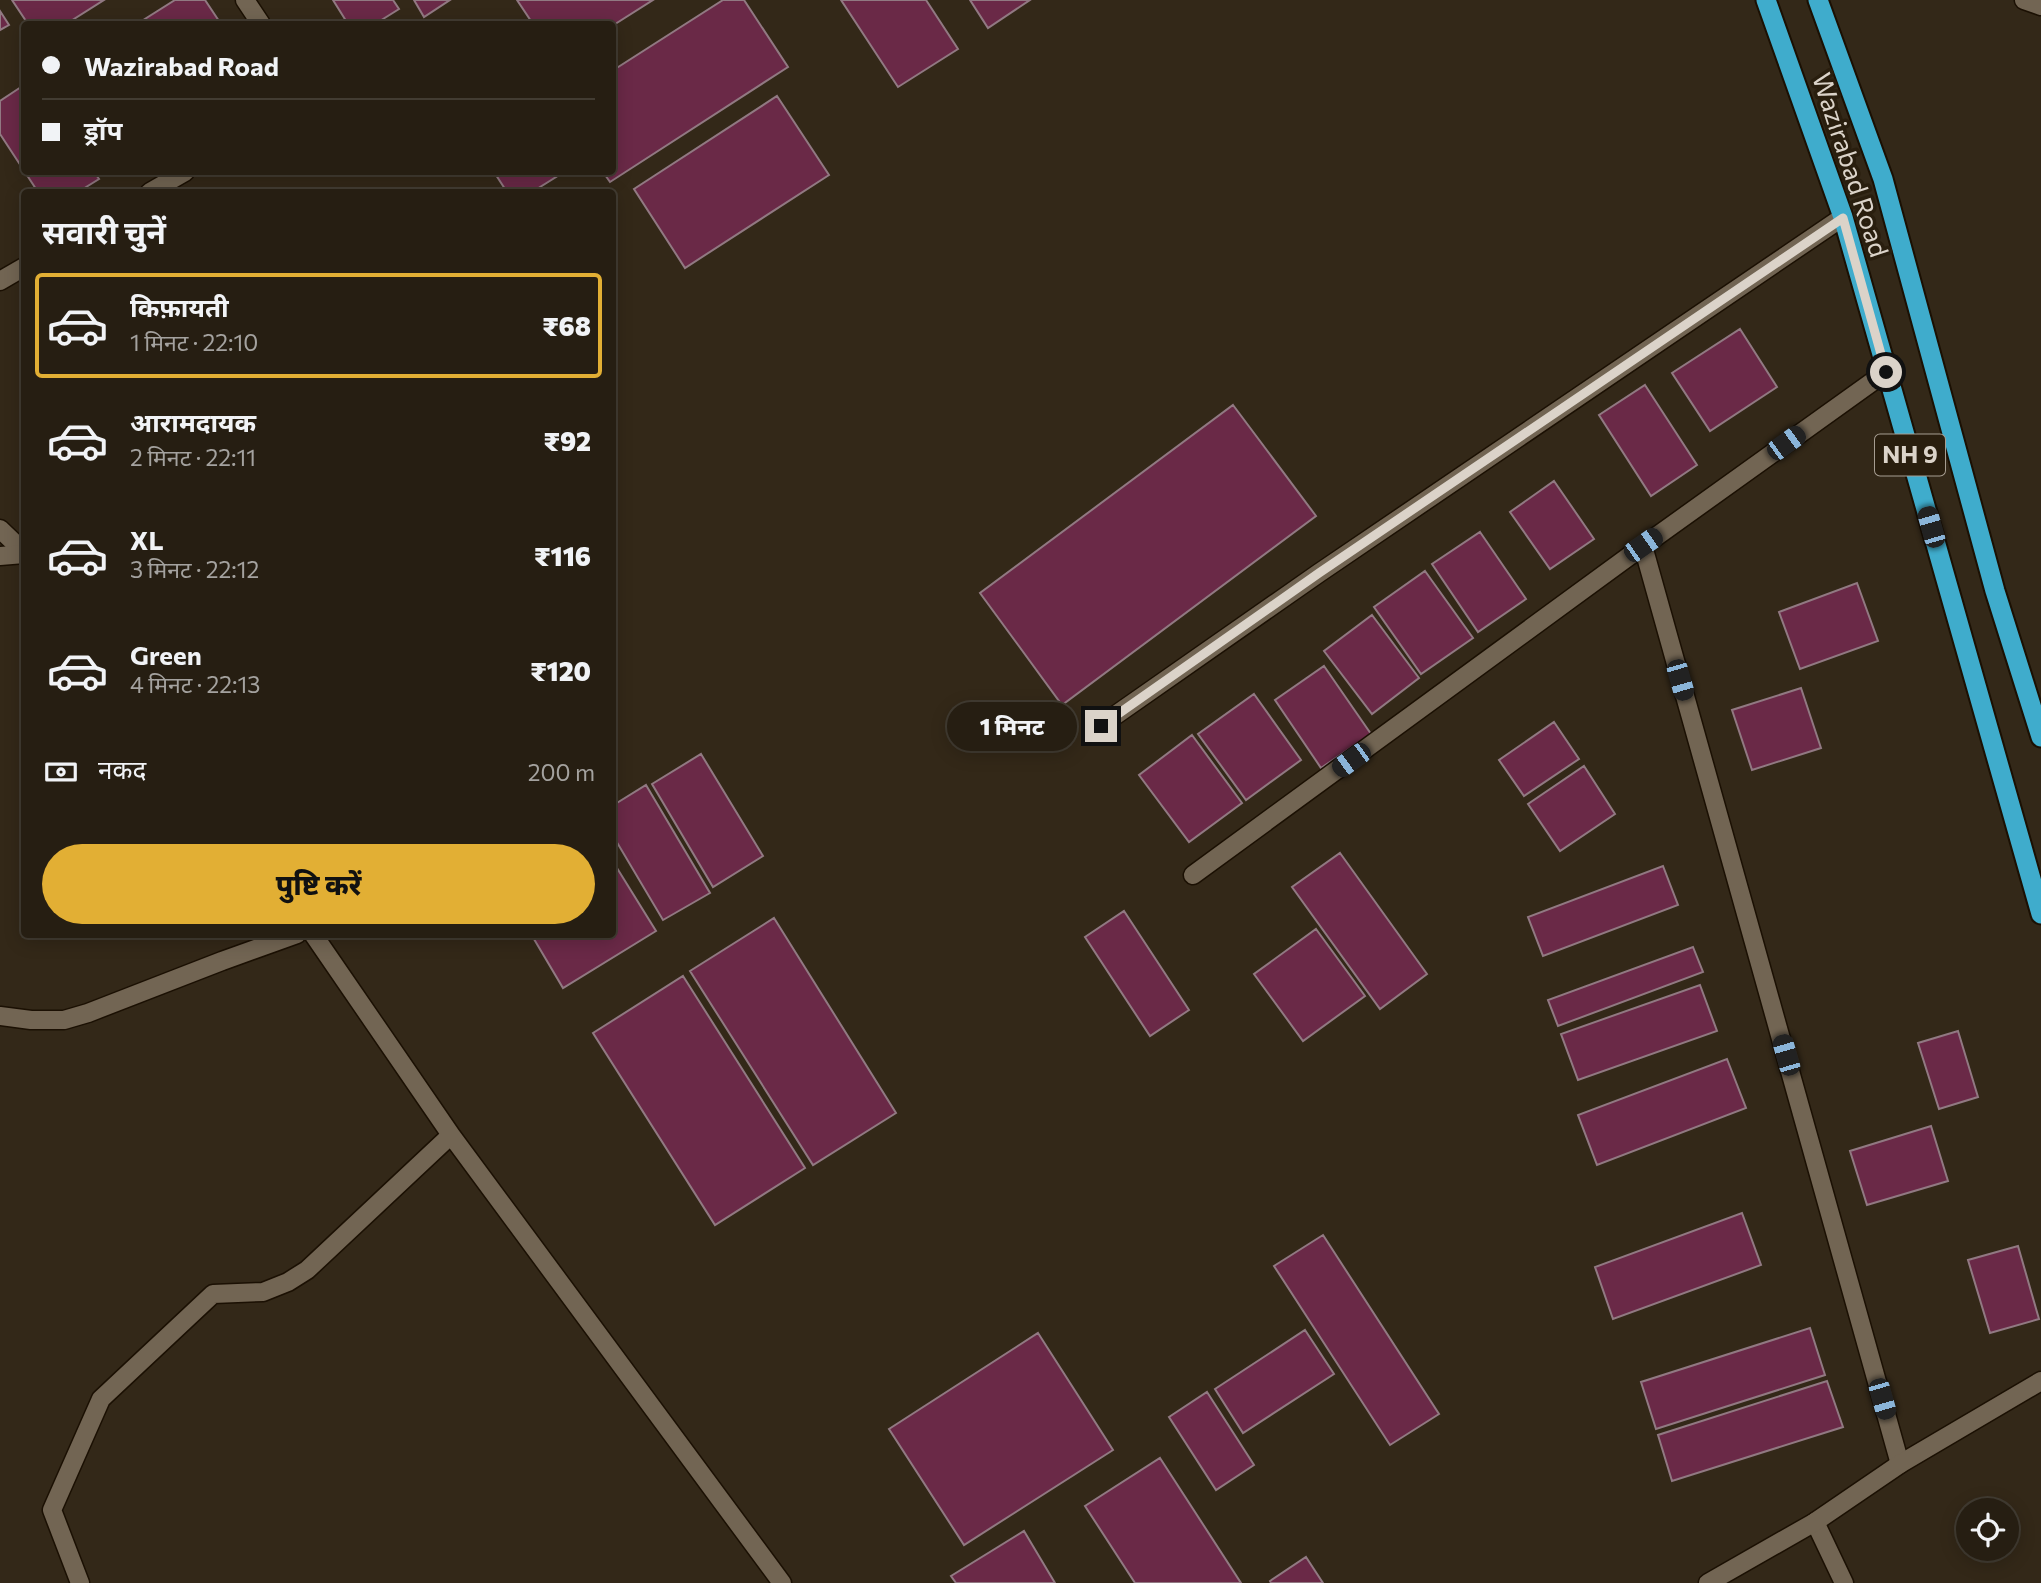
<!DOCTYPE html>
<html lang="hi">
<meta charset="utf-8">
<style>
:root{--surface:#261e12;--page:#322b20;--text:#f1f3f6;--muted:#a4a29f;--line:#423c32;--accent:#e2af34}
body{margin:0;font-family:Commissioner,"Noto Sans Devanagari",sans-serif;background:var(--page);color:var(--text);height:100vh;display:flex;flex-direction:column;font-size:26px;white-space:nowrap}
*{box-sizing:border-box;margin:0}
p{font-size:23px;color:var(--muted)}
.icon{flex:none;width:38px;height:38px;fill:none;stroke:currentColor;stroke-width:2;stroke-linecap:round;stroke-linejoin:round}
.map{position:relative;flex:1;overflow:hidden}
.drawer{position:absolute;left:21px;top:189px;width:595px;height:749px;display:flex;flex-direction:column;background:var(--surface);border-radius:7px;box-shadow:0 4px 18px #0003,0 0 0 2px var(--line)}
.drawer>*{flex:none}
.top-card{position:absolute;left:21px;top:21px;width:595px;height:154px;border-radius:7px;box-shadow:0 4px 18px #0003,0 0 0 2px var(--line);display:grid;align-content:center;height:154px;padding:0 21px;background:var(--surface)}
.fabs{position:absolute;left:1956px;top:1498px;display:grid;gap:14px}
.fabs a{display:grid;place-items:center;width:63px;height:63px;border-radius:50%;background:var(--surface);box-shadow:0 4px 18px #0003,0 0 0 2px var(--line);font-size:35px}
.end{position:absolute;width:32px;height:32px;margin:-16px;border:9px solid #dbd3c9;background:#111;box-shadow:0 0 0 4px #111}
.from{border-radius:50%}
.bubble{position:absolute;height:49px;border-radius:24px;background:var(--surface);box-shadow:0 4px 18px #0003,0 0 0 2px var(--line);font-size:23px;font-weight:800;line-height:49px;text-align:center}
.car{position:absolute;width:21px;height:42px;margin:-21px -10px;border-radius:9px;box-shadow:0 0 5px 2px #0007;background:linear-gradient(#222 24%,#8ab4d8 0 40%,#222 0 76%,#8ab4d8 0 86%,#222 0)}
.top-card b{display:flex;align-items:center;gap:24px;height:66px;font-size:26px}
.top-card b+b{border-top:2px solid var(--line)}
.top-card i{width:18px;height:18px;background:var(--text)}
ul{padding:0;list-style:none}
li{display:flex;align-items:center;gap:21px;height:105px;margin:0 14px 10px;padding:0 7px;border:4px solid transparent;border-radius:7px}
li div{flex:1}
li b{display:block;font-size:26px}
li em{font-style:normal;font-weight:800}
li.selected{border-color:var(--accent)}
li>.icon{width:63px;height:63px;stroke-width:1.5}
h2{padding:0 21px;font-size:32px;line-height:84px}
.pay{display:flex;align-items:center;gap:18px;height:77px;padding:0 21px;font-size:26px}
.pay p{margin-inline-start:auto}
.action{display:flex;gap:14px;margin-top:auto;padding:14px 21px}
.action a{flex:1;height:80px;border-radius:42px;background:var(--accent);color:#111;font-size:28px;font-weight:800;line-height:80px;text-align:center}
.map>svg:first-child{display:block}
.building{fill:#6a2947;stroke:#917982;stroke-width:2}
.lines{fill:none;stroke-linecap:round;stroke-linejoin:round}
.service-casing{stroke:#1b1003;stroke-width:21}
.minor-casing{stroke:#1b1003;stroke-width:21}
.trunk-casing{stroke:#1b1003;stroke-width:23}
.service{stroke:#726553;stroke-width:18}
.minor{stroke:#726553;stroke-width:18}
.trunk{stroke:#3faccc;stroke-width:19}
.route{stroke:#dbd3c9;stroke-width:9}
.labels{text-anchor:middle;stroke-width:7;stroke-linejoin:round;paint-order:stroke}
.shield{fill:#291e0e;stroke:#a69d91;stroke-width:2}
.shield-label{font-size:24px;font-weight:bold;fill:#dbd3c9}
.street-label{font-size:26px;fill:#dbd3c9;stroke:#291e0e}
</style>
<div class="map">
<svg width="2041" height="1583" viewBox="0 0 2041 1583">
<rect width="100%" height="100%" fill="#332818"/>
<path class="building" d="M12 0H104L66 24H28Z
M175 0H205L221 24H137Z
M333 0H393L399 9 375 24H348Z
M414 0H450L424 17Z
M517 0H653L612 26V24H533Z
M723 0H744L788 67 610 182 603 172H612V71Z
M841 0H926L958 49 898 87Z
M970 0H1030L988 28Z
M0 11 9 25 0 30Z
M24 85V172H94L99 179 78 192H38L0 134V101Z
M777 96 829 175 685 268 634 189Z
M494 172H564L532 192H507Z
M1740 329 1777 387 1710 431 1672 373Z
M1645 385 1697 465 1651 496 1599 415Z
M1233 405 1316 516 1062 705 980 593Z
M1554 481 1594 539 1550 569 1510 512Z
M1480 532 1526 599 1478 632 1432 564Z
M1425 571 1473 638 1421 674 1374 607Z
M1857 583 1878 641 1800 669 1779 612Z
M1372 615 1419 678 1372 714 1324 651Z
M1324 666 1371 734 1321 768 1275 700Z
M1801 688 1821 748 1752 770 1732 710Z
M1254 694 1301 760 1246 800 1198 734Z
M1554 722 1579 759 1524 796 1499 760Z
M1192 735 1242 803 1189 842 1139 775Z
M701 754 763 856 713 887 652 784Z
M1584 766 1615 814 1560 851 1528 804Z
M646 785 710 893 663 920 612 834V806Z
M1340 853 1427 974 1380 1009 1292 887Z
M612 860 656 931 563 988 531 934H612Z
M1663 866 1678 905 1543 956 1528 917Z
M1124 911 1189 1010 1150 1036 1085 937Z
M774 918 896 1113 813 1165 690 971Z
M1316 929 1365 996 1303 1041 1254 974Z
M1693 947 1703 972 1558 1026 1548 1000Z
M683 976 805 1168 715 1225 593 1033Z
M1700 985 1717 1031 1578 1080 1561 1034Z
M1958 1031 1978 1097 1939 1109 1918 1043Z
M1727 1059 1746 1108 1597 1165 1578 1115Z
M1931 1126 1948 1181 1867 1205 1850 1151Z
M1742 1213 1761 1265 1613 1319 1595 1267Z
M1323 1235 1439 1414 1390 1445 1274 1266Z
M2018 1246 2039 1319 1990 1333 1968 1260Z
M1810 1328 1825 1375 1656 1429 1641 1382Z
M1305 1330 1334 1374 1243 1433 1215 1389Z
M1038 1333 1113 1450 964 1545 889 1429Z
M1827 1381 1843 1427 1672 1481 1658 1435Z
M1207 1392 1254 1465 1216 1490 1169 1417Z
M1160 1458 1241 1583H1135L1085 1506Z
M1024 1531 1055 1583H956L951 1576Z
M1306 1557 1323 1583H1271L1270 1581Z"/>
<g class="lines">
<defs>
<path id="service" d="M245 0 261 24
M150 192 185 172
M0 281 24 267
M0 529 24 552
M1643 546 1900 1464
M1100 726 1319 573 1843 217
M1193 875 1643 546 1886 372
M1815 1522 1844 1583"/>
<path id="minor" d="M2024 0 2041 6
M0 556 24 554
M313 934 451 1135 782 1583
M0 1016 31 1020H64L88 1013 222 961 297 934
M80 1583 52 1510 101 1399 213 1294 263 1292 288 1282 307 1270 451 1135
M1708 1583 1815 1522 1900 1464 2041 1381"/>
<path id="trunk" d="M1766 0 1843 217 2041 914
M1818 0 1883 179 1995 591 2041 737"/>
</defs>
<use href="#service" class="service-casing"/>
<use href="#minor" class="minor-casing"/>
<use href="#trunk" class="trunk-casing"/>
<use href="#service" class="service"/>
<use href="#minor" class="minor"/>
<use href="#trunk" class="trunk"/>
</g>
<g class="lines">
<path class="route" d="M1101 726 1319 573 1843 218 1886 372"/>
</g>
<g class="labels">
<rect class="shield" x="1875" y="434.5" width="70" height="41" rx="5"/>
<g class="shield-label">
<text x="1910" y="463">NH 9</text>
</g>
<g class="street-label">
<text transform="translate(1850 165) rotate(72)" y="9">Wazirabad Road</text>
</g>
</g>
</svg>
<div class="fabs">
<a><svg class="icon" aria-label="locate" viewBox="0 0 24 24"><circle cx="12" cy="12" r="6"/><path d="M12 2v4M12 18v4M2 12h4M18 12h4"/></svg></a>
</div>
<i class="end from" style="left:1886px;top:372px"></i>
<i class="end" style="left:1101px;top:726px"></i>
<div class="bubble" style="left:947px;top:702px;width:130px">1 मिनट</div>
<i class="car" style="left:1786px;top:443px;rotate:54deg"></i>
<i class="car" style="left:1931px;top:527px;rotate:344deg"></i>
<i class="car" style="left:1643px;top:545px;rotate:55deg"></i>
<i class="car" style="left:1680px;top:680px;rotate:164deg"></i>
<i class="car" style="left:1351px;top:760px;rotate:234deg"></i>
<i class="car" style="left:1786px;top:1055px;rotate:344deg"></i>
<i class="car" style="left:1882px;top:1399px;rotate:164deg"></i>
<div class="top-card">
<b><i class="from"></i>Wazirabad Road</b>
<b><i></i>ड्रॉप</b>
</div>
<section class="drawer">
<h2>सवारी चुनें</h2>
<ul>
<li class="selected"><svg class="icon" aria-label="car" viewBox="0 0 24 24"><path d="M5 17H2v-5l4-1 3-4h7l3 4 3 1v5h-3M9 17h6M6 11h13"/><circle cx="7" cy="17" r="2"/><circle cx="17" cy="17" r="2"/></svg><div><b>किफ़ायती</b><p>1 मिनट · 22:10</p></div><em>₹68</em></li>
<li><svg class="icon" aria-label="car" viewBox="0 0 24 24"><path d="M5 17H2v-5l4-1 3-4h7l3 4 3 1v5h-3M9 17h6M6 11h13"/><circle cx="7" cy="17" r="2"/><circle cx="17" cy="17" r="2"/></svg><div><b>आरामदायक</b><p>2 मिनट · 22:11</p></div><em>₹92</em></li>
<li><svg class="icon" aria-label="car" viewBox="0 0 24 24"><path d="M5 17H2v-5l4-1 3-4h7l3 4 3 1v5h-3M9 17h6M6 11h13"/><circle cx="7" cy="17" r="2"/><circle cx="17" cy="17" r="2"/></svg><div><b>XL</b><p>3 मिनट · 22:12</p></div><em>₹116</em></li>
<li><svg class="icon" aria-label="car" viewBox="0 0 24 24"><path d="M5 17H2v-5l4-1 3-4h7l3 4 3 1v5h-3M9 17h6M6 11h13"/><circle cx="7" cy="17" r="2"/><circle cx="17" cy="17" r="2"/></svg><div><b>Green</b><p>4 मिनट · 22:13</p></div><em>₹120</em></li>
</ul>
<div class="pay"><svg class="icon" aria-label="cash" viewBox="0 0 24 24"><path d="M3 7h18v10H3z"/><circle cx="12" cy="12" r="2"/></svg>नकद<p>200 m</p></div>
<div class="action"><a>पुष्टि करें</a></div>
</section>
</div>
